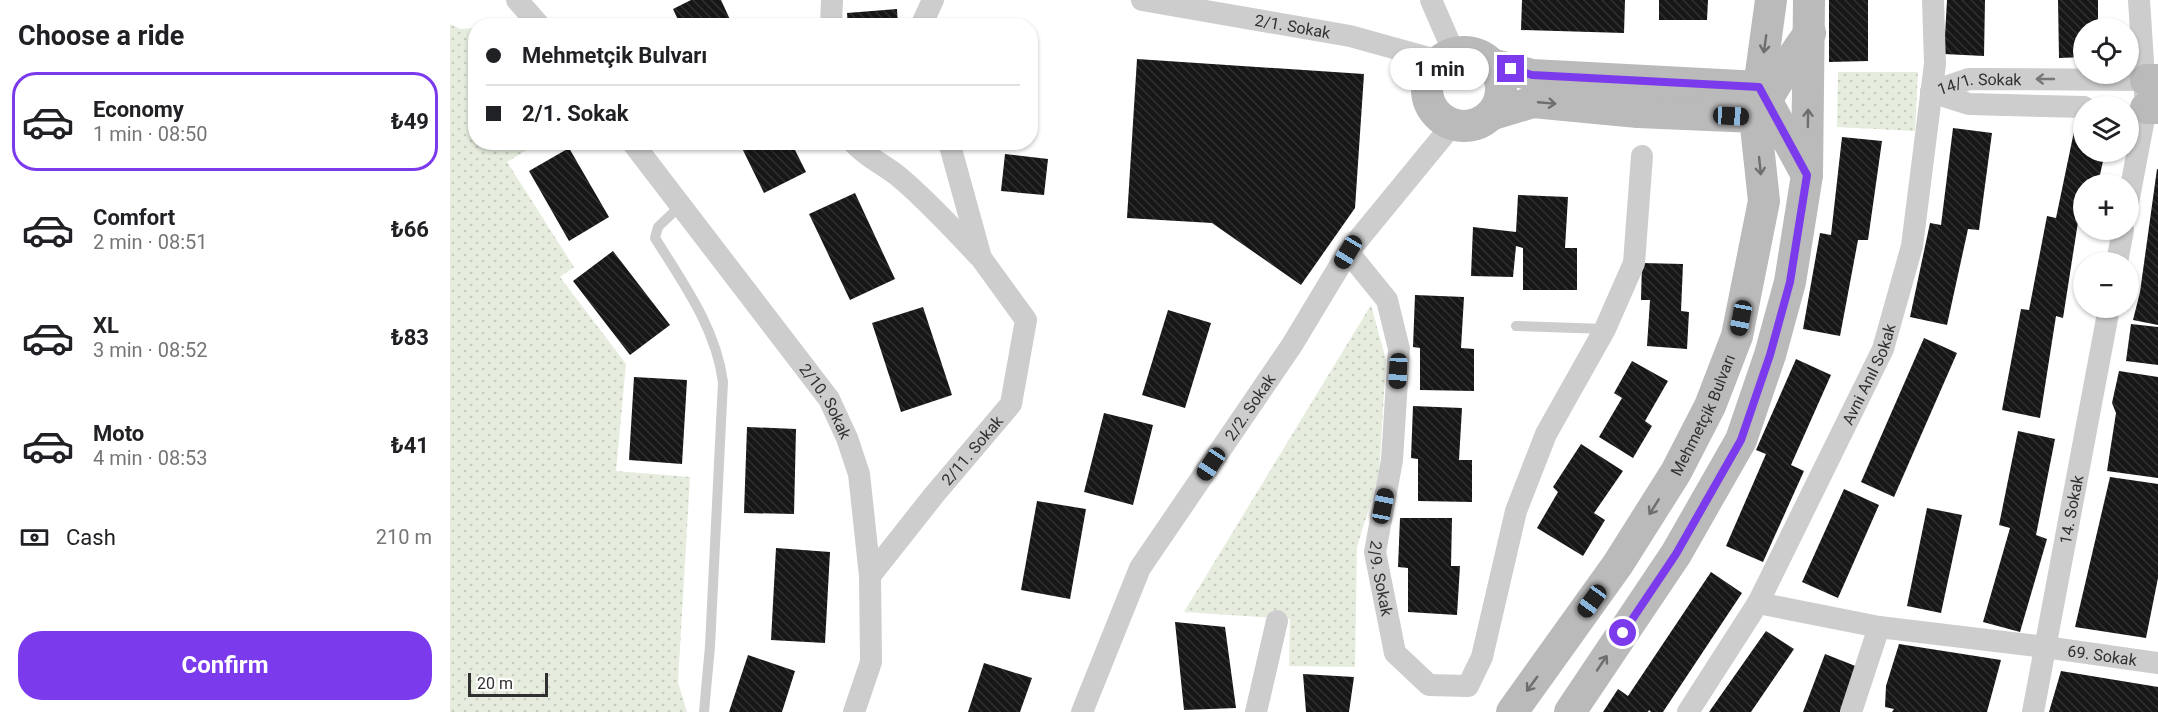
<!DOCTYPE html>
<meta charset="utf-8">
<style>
:root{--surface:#fff;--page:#f6f6f6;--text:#202124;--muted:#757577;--line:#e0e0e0;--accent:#7c3aed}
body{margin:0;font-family:Roboto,sans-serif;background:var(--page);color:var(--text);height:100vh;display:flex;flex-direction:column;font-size:22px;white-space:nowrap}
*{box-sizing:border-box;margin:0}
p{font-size:20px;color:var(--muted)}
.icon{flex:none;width:33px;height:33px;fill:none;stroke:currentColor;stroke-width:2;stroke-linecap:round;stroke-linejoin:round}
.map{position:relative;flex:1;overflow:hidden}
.sheet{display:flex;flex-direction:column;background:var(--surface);width:450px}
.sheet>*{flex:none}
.hud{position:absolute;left:18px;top:18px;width:570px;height:132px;border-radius:24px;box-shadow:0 2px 4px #0004;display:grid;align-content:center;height:132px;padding:0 18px;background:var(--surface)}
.fabs{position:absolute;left:1623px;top:18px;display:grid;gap:12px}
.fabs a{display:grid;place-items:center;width:66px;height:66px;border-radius:50%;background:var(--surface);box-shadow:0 2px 4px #0004;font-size:30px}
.scale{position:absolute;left:18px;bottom:15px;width:80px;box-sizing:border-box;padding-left:6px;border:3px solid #303030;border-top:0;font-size:16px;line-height:21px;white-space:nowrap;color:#303030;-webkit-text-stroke:4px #fff;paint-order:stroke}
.end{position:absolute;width:27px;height:27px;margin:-14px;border:8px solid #7c3aed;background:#fff;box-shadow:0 0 0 3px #fff}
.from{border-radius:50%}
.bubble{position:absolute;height:42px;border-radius:21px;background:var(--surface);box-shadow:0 2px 4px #0004;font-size:20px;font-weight:700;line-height:42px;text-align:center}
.car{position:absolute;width:18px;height:36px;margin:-18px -9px;border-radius:8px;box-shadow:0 0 4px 2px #0007;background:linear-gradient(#222 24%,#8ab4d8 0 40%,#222 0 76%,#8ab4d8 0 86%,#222 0)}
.hud b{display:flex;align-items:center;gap:21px;height:57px;font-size:22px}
.hud b+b{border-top:2px solid var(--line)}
.hud i{width:15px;height:15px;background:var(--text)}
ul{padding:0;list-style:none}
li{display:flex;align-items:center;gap:18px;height:99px;margin:0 12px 9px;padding:0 6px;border:3px solid transparent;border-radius:24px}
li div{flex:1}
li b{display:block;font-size:22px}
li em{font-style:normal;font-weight:700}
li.current{border-color:var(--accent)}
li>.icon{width:54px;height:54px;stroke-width:1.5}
h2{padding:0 18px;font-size:27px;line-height:72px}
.pay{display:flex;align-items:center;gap:15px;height:66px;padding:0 18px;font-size:22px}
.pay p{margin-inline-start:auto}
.primary-button{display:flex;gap:12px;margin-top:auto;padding:12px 18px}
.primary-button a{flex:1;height:69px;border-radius:24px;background:var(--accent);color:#fff;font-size:24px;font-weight:700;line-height:69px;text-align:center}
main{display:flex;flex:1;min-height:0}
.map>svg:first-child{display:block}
.park{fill:url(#park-dots)}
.building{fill:url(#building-back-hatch)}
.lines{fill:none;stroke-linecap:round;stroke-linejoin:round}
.lane{stroke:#cdcdcd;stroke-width:10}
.street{stroke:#cdcdcd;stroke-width:22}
.secondary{stroke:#bababa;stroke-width:32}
.oneway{stroke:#6e6e6e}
.oneway2{stroke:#777}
.route{stroke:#7c3aed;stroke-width:8}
.labels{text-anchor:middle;stroke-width:6;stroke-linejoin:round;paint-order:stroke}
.street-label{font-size:16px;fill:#303030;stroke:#fff}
</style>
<main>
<section class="sheet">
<h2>Choose a ride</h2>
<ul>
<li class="current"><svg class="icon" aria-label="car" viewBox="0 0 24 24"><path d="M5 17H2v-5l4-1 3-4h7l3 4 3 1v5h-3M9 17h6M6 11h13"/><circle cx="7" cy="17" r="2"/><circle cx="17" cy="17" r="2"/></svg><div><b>Economy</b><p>1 min · 08:50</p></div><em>₺49</em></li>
<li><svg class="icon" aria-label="car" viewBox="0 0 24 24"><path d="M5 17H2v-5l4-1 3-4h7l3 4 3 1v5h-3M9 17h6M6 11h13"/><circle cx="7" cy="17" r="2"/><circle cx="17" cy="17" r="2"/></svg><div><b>Comfort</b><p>2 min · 08:51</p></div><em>₺66</em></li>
<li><svg class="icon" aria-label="car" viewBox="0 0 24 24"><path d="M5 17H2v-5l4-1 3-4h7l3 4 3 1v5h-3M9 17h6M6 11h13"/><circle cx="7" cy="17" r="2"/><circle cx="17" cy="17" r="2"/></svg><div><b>XL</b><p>3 min · 08:52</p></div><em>₺83</em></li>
<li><svg class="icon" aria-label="car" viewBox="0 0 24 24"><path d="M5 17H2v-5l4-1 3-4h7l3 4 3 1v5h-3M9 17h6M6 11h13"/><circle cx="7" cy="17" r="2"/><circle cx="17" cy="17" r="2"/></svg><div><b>Moto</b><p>4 min · 08:53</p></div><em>₺41</em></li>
</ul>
<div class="pay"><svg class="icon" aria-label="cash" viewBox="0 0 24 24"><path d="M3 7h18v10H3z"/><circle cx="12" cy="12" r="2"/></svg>Cash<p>210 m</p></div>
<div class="primary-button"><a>Confirm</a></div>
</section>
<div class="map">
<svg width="1708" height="712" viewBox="0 0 1708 712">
<defs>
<pattern id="park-dots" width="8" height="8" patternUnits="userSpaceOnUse" patternTransform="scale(1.5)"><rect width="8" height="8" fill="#e6edde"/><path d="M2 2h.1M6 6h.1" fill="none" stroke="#c6ccbf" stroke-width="1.8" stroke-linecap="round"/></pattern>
<pattern id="building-back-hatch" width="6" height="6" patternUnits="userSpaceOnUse" patternTransform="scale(1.5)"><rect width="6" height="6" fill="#171717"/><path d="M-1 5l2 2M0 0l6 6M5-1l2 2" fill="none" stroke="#303030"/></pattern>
</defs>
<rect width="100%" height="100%" fill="#fff"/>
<path class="park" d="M0 24 10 29 25 28 26 142 88 143 57 162 124 267 110 277 176 364 166 471 240 477 228 682 237 712H0Z
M1388 72H1468L1465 131 1387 127Z
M921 305 936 360 929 475 907 547 905 667 839 666 840 619 734 612Z"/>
<path class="building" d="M241 0H271L283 26H231L223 9Z
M1072 0H1175L1174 33 1071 30Z
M1209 0H1258L1257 20H1209Z
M1379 0H1418V61L1379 62Z
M1497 0H1535L1534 56 1494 54Z
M1608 0H1648V28H1634V57L1609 58Z
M447 9 448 26H398L397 13Z
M687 59 914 74 905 208 851 285 762 223 677 218Z
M1627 117 1634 119V152H1655L1648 184H1634V224L1628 222 1613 318 1606 316 1590 418 1552 410 1571 309 1579 310 1597 216 1606 218Z
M1503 128 1542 133 1529 230 1518 229 1497 325 1460 317 1480 223 1491 225Z
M1392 137 1432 141 1418 240H1408L1390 336 1353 329 1370 233 1381 235Z
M289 142H341L356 172 314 193Z
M119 148 159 217 119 241 79 171Z
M555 154 598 159 594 195 551 191Z
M1707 169H1708V325L1683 320 1690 292Z
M405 193 445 279 400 300 359 214Z
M1068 195 1118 197 1115 248H1127V290H1073V248L1066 246 1063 277 1021 276 1023 227 1066 232Z
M163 251 220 325 180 355 123 281Z
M1192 263 1233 264 1231 311 1239 312 1237 349 1197 346 1200 300H1191Z
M965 295 1014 297 1011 348 1024 349V391L970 390V348L963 347Z
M473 307 502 395 451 412 422 323Z
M718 310 761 323 735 408 692 395Z
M1681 324 1708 327V365L1676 361Z
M1474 338 1507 353 1444 497 1411 482Z
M1346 359 1381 375 1341 465 1354 471 1313 562 1276 546 1316 454 1306 450Z
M1182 361 1218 381 1195 421 1202 426 1183 458 1149 437 1172 398 1164 393Z
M1669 371 1708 377V478L1657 471 1666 413 1662 403Z
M184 377 237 380 232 464 179 460Z
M963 406 1012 408 1009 460H1022V502L968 501V459L961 458Z
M654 413 703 425 683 505 634 492Z
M297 427 346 429 344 514 294 513Z
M1568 431 1605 439 1586 535 1597 539 1570 632 1533 622 1560 528 1549 525Z
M1131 444 1173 471 1144 513 1155 520 1133 556 1087 528 1108 492 1103 487Z
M1660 477 1708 484V578L1696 638 1625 627Z
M1394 489 1429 505 1388 598 1352 582Z
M587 501 636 509 620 599 571 590Z
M1477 508 1512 515 1491 613 1457 606Z
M950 518H1002L1001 566H1010L1007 615 958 612V568L948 567Z
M326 548 380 552 375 643 321 640Z
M1261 572 1292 593 1213 712H1201L1199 710 1198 712H1153L1168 689 1178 696Z
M725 622 775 627 786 708 734 710Z
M1316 631 1344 649 1301 712H1259Z
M1449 644 1551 660 1537 712H1442L1444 709 1435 707 1436 686Z
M1375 654 1408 667 1391 712H1353Z
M298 655 345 671 332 712H279Z
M534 663 582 678 570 712H518Z
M1611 671 1708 687V712H1599Z
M853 674 904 677 899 712H856Z"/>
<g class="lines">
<path class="lane" d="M230 206 208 227 205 238C233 283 266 328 273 382L260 646 254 712
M1066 326 1155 329"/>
<g class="street">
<path d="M67 0 90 26"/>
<path id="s1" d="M692 0 900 36 990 61"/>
<path d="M981 0 1004 53"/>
<path d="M381 26 382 0"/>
<path d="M471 26 483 0"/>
<path id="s2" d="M1481 92 1519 79 1696 80"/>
<path d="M1481 92 1519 104 1634 107"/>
<path id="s3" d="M182 142 379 399 397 438 409 474 420 576 421 662 404 712"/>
<path d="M403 142C416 157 433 164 448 176 477 200 502 228 528 255"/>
<path d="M1678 203 1696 108 1689 0"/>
<path id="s4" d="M898 252 937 300 949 349 942 460 925 552 945 653 979 685 1018 686 1032 657 1066 511 1096 434 1155 329 1184 263 1192 156"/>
<path d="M1667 262 1673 230"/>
<path id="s5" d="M420 576 484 495 561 404 576 320 531 258 499 142"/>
<path d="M1308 603 1429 627 1401 712"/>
<path id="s6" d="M1429 627 1595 647 1708 663"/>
<path id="s7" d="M632 712 690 568 842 345 898 252 1003 124"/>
<path d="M806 712 827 621"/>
<path id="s8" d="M1238 712 1308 603 1433 349 1462 246 1485 64 1483 0"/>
<path id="s9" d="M1583 712 1659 308"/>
</g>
<g class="secondary">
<circle cx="1014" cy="89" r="37"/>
<path d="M1041 64 1082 75 1309 87"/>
<path d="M1696 80H1708"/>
<path d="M1309 87 1357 175"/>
<path d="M1696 108H1708"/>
<path d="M1040 115 1083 102 1188 112 1305 117C1324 90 1339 59 1360 33"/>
<path id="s10" d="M1062 712 1168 564 1226 472 1260 406 1287 336 1314 201 1305 117 1321 0"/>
<path d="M1120 712 1226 554 1291 440 1320 355 1340 282 1357 175 1359 0"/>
</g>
</g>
<defs><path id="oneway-shaft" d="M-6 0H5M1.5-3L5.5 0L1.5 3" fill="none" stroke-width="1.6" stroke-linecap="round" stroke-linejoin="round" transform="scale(1.5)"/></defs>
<g class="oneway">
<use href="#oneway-shaft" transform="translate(1315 44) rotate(98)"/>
<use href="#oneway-shaft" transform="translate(1097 103) rotate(5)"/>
<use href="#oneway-shaft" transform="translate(1358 118) rotate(-89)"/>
<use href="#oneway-shaft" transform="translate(1310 166) rotate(84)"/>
<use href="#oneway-shaft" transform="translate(1204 507) rotate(122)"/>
<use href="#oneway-shaft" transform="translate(1152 663) rotate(-56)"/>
<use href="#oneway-shaft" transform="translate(1082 684) rotate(126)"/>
</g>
<use class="oneway2" href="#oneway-shaft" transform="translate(1595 79) rotate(-180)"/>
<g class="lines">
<path class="route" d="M1061 69 1082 75 1309 87 1357 175 1340 282 1320 355 1291 440 1226 554 1173 633"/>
</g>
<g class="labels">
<g class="street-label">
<text dy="6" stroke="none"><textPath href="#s1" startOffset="153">2/1. Sokak</textPath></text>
<text dy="6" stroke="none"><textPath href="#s2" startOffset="50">14/1. Sokak</textPath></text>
<text dy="6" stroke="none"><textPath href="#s8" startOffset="384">Avni Anıl Sokak</textPath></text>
<text dy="6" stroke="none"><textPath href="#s3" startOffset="324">2/10. Sokak</textPath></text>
<text dy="6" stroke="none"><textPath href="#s7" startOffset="350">2/2. Sokak</textPath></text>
<text dy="6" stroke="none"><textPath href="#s10" startOffset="354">Mehmetçik Bulvarı</textPath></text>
<text dy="6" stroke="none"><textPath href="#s5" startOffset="162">2/11. Sokak</textPath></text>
<text dy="6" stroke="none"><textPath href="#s9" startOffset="206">14. Sokak</textPath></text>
<text dy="6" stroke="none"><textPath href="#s4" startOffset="344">2/9. Sokak</textPath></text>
<text dy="6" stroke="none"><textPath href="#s6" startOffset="225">69. Sokak</textPath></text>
</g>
</g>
</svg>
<div class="fabs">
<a><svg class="icon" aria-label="locate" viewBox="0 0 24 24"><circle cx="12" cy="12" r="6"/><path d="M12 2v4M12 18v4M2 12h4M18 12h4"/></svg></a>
<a><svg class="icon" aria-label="layers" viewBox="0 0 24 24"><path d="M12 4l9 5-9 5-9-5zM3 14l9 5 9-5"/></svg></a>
<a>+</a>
<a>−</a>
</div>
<div class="scale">20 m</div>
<i class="end from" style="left:1173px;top:633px"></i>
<i class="end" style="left:1061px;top:69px"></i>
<div class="bubble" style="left:940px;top:48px;width:99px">1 min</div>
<i class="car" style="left:1281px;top:116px;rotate:93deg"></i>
<i class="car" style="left:898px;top:252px;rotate:211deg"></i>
<i class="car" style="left:1291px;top:318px;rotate:191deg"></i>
<i class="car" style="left:948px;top:371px;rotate:183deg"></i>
<i class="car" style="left:761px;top:464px;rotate:214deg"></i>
<i class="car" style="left:933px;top:506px;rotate:11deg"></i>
<i class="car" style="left:1142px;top:601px;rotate:216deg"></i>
<div class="hud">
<b><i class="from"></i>Mehmetçik Bulvarı</b>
<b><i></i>2/1. Sokak</b>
</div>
</div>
</main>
